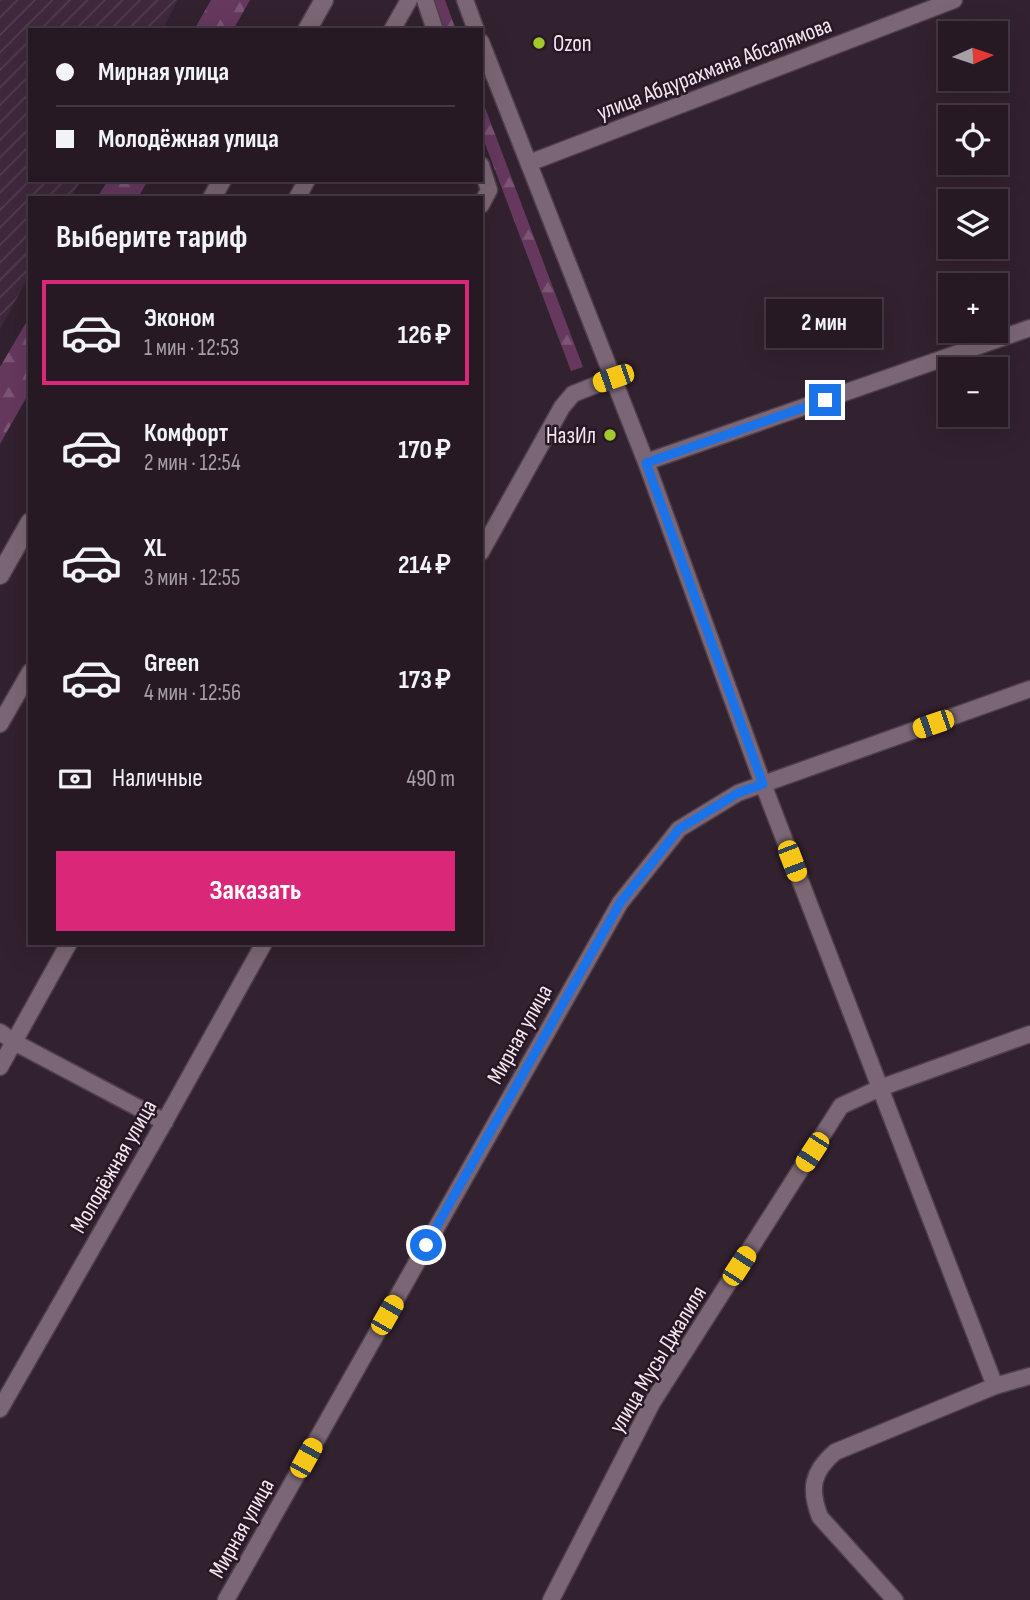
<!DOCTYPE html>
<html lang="ru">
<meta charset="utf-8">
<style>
:root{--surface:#261923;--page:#2e222b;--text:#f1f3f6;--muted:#a4a0a6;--line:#423841;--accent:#db2777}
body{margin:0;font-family:"Sofia Sans Condensed",sans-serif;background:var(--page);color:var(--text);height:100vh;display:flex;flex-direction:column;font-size:26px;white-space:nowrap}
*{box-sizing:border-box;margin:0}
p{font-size:23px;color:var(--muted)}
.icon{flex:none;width:38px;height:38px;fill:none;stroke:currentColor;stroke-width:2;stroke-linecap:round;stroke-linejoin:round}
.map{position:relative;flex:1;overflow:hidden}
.details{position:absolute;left:28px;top:196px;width:455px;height:749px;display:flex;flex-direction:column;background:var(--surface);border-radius:0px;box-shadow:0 7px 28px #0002,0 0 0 2px var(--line)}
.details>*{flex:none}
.guide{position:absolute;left:28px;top:28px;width:455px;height:154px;border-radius:0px;box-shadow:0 7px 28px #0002,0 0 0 2px var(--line);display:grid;align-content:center;height:154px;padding:0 28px;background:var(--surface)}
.needle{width:46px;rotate:87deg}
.buttons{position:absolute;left:938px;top:21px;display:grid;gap:14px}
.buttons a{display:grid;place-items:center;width:70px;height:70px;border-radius:0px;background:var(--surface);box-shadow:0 7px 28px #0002,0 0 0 2px var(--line);font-size:35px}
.end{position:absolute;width:32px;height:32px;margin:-16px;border:9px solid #1a73e8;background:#fff;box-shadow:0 0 0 4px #fff}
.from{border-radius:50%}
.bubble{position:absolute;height:49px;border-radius:0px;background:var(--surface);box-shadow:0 7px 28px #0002,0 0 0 2px var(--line);font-size:23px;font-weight:700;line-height:49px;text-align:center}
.car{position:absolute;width:21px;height:42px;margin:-21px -10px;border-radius:9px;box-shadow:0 0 5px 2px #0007;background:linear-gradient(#f5c518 24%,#345 0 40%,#f5c518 0 76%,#345 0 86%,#f5c518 0)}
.guide b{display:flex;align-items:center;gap:24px;height:66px;font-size:26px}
.guide b+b{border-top:2px solid var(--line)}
.guide i{width:18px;height:18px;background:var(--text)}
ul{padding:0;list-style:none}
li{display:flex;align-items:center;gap:21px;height:105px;margin:0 14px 10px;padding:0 14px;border:4px solid transparent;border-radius:0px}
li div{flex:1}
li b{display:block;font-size:26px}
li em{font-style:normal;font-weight:700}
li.current{border-color:var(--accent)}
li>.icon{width:63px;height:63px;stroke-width:1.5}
h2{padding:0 28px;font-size:32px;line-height:84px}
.pay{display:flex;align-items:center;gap:18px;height:77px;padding:0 28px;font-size:26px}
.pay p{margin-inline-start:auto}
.cta{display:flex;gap:14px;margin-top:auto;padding:14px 28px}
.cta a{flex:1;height:80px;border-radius:0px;background:var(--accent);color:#fff;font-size:28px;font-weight:700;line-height:80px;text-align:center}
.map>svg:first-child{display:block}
.industrial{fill:url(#industrial-furrows)}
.forest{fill:url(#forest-firs)}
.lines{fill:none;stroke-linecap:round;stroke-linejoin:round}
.minor-casing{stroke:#4e3f4b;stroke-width:19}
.tertiary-casing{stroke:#4e3f4b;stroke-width:21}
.minor{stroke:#7b6676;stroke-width:16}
.tertiary{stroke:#7b6676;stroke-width:18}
.route{stroke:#1a73e8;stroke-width:9}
.poi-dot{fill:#a1c92a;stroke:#281725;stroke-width:2.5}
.labels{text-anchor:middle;stroke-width:5;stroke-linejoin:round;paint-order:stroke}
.poi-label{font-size:23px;fill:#f3e7f0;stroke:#281725;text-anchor:start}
.street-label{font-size:23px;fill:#f3e7f0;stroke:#281725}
</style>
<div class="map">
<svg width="1030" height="1600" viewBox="0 0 1030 1600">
<defs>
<pattern id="industrial-furrows" width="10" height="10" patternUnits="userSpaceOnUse" patternTransform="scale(1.75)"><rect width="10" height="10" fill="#3f283b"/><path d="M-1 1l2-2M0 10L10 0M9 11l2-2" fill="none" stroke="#523d4e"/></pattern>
<pattern id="forest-firs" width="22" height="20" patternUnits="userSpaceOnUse" patternTransform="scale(1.75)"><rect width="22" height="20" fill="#66385e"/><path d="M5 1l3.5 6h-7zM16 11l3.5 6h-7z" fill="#7c5575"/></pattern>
</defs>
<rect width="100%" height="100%" fill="#32212f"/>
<path class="industrial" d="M0 0H178L162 30H30V180H81L71 198H30V274L0 329Z"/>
<path class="forest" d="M211 0H250L233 30H194Z
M431 0H445L456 30H443Z
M481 97 583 367 571 371 481 133Z
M108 180H148L138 198H97Z
M30 316V391L0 444V367Z"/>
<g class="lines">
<defs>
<path id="minor" d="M425 0 435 30
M465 0 476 30
M392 30 409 0
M481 42 646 462 763 784 995 1386
M529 163 954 0
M481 165 489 190 481 205
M297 198 307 180
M646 462 1030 328
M481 552 562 407 573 394 613 378
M0 724 30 672
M0 1032 14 1042 165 1122
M0 1067 69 943
M0 1409 161 1128 264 943
M226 1600 620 903 679 829 738 793 1030 689
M551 1600 652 1403 841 1106 880 1088 1030 1034
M895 1600 820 1517C809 1489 812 1472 835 1452L995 1386 1030 1376"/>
<path id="tertiary" d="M307 30 324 0
M212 198 222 180
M0 575 30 522"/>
</defs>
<use href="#minor" class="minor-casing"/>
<use href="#tertiary" class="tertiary-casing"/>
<use href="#minor" class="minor"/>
<use href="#tertiary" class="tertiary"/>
</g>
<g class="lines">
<path class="route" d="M426 1245 620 903 679 829 738 793 763 784 646 463 825 400"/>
</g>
<g class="poi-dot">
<circle cx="539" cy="43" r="7"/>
<circle cx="610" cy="435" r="7"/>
</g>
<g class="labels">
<g class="poi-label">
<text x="553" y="51">Ozon</text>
<text x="596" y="443" text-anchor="end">НазИл</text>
</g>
<g class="street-label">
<text transform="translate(714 68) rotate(-21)" y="8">улица Абдурахмана Абсалямова</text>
<text transform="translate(519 1034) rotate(-61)" y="8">Мирная улица</text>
<text transform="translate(113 1166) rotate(-60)" y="8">Молодёжная улица</text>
<text transform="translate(657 1359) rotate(-59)" y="8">улица Мусы Джалиля</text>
<text transform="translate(241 1528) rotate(-61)" y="8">Мирная улица</text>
</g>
</g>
</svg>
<div class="buttons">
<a><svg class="needle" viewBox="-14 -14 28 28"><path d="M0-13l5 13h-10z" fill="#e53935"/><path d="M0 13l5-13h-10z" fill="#a4a0a6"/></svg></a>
<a><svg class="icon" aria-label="locate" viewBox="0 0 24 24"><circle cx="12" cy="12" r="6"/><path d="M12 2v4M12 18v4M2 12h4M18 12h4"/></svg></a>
<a><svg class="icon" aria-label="layers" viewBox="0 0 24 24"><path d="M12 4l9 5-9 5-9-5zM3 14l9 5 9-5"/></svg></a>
<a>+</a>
<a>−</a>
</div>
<i class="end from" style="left:426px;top:1245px"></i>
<i class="end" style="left:825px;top:400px"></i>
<div class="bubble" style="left:766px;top:299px;width:116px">2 мин</div>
<i class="car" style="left:613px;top:378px;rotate:251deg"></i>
<i class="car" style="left:933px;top:724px;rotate:251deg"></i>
<i class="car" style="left:792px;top:861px;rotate:159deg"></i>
<i class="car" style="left:812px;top:1152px;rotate:213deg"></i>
<i class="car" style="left:739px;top:1266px;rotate:33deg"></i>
<i class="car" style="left:387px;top:1315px;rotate:30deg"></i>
<i class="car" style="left:306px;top:1458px;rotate:29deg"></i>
<div class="guide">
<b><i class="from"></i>Мирная улица</b>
<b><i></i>Молодёжная улица</b>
</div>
<section class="details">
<h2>Выберите тариф</h2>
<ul>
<li class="current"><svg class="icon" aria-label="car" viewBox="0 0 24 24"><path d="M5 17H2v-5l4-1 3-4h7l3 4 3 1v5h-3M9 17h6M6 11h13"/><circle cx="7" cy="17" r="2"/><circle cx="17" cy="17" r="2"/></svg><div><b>Эконом</b><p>1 мин · 12:53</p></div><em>126 ₽</em></li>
<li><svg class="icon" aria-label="car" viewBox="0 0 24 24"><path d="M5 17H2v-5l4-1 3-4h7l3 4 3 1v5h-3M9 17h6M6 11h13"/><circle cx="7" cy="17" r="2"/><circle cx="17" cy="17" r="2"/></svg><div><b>Комфорт</b><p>2 мин · 12:54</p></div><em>170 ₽</em></li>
<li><svg class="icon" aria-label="car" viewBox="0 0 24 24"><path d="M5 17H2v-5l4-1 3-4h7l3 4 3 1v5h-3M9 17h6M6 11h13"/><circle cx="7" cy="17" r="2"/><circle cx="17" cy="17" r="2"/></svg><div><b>XL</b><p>3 мин · 12:55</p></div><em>214 ₽</em></li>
<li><svg class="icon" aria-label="car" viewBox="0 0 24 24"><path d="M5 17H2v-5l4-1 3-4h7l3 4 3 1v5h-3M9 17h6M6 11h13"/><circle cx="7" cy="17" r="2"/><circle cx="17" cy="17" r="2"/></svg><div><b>Green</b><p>4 мин · 12:56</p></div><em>173 ₽</em></li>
</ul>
<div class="pay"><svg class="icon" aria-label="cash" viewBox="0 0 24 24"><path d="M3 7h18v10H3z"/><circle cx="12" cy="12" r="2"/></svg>Наличные<p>490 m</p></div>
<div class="cta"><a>Заказать</a></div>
</section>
</div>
